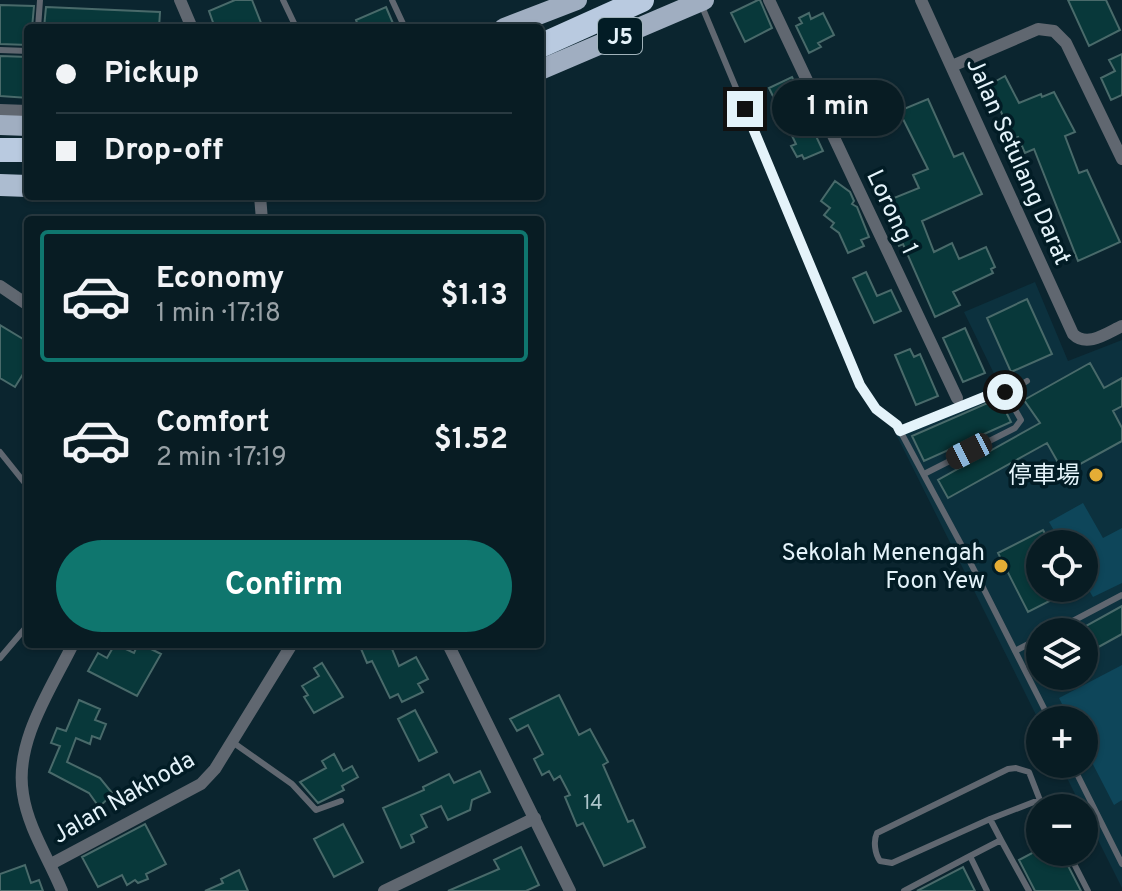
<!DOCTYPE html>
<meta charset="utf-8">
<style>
:root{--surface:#081c23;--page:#11252b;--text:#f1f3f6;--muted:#98a1a6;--line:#293a41;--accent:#0f766e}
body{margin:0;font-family:Overpass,"Noto Sans SC",sans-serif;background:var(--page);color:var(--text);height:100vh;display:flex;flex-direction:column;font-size:30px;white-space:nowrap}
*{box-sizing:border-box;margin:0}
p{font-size:26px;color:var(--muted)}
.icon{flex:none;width:44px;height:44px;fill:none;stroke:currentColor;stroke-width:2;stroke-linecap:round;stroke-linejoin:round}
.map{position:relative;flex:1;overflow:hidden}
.side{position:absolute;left:24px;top:216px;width:520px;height:432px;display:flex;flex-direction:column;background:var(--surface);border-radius:8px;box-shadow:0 2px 6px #0004,0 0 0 2px var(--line)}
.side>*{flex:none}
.banner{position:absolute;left:24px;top:24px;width:520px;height:176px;border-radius:8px;box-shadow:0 2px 6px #0004,0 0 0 2px var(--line);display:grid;align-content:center;height:176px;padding:0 32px;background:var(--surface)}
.tools{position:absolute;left:1026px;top:530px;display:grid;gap:16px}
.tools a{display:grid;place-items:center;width:72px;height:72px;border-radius:50%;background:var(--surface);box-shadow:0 2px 6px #0004,0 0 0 2px var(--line);font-size:40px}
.end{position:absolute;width:36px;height:36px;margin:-18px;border:10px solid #e4f3fa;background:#111;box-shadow:0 0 0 4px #111}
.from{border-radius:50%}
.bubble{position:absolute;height:56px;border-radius:28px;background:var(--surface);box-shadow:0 2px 6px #0004,0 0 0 2px var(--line);font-size:26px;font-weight:700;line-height:56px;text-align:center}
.car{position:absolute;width:24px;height:48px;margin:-24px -12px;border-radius:10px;box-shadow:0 0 6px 2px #0007;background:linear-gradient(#222 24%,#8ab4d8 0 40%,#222 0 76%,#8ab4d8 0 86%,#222 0)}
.banner b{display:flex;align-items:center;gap:28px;height:76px;font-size:30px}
.banner b+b{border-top:2px solid var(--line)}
.banner i{width:20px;height:20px;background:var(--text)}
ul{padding:14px 0 0;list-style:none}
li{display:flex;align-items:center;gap:24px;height:132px;margin:0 16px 12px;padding:0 16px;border:4px solid transparent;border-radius:8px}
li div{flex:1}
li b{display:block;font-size:30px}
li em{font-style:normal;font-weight:700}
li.on{border-color:var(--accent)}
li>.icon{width:72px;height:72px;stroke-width:1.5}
.action{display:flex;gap:16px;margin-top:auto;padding:16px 32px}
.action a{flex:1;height:92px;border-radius:48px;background:var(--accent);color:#fff;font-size:32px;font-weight:700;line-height:92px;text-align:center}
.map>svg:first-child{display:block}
.built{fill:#0c313e;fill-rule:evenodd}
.green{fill:#0e465a}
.building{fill:#08383a;stroke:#496a6a;stroke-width:2}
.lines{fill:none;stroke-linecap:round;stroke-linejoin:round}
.service{stroke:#606770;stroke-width:6}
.minor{stroke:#606770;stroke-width:12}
.primary{stroke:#a0aec1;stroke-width:20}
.trunk{stroke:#acbcd0;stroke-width:22}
.motorway{stroke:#b9cae0;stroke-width:24}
.route{stroke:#e4f3fa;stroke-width:10}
.poi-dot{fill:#e5ad35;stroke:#021c25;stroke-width:3}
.labels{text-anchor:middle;stroke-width:7;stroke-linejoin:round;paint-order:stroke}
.number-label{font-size:20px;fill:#adc4ca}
.shield{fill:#021c25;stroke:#a0b2ba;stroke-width:2}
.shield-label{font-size:22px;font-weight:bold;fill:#e4f3fa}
.street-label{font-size:24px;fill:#e4f3fa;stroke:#021c25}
.poi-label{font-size:24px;fill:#e4f3fa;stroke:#021c25;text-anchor:end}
</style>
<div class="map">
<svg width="1122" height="891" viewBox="0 0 1122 891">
<rect width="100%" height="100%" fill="#0b252f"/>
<path class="built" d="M1035 282 1068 361 1122 340V888L1060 764H1084V720H1040V723L894 430 1000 386 964 312ZM1040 544H1084V588H1040ZM1040 632H1084V676H1040Z"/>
<path class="green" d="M1083 503 1103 538 1122 528V583L1093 597 1084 582V544H1062L1049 522Z
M1122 665V800L1114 805 1084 747V720H1070L1059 698Z"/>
<path class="building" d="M235 0H252L263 28H215L209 11Z
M758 0H760L772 28 745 42 731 13Z
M1068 0H1106L1120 30 1089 46Z
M0 5 34 6 32 28H28V45L0 44Z
M46 7 160 12 159 28H44Z
M386 7 395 28H359L356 20Z
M809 13 811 19 823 13 834 35 818 43 821 47 809 53 796 26 802 23 799 18Z
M1122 54V95L1111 100 1101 78 1115 71 1109 60Z
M0 56 28 57V98L0 96Z
M1005 76 1019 103 1041 94 1042 97 1054 92 1075 132 1065 136 1079 173 1087 170 1120 242 1078 261 1034 149 1025 153 1018 137 1013 139 999 107 988 112 980 96 990 91 987 86Z
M792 77 812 118 808 119 823 151 804 159 802 155 797 157 791 146 796 144 769 88Z
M928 99 954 157 963 153 982 194 922 221 934 252 952 243 959 259 986 247 995 267 991 269 993 273 953 292 960 305 935 317 903 244 899 246 894 234 902 230 889 200 919 188 913 175 928 169 899 111Z
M835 181 850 192 854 201 852 204 857 207 869 237 861 240 864 246 848 253 839 233 831 227 834 223 824 215 830 208 821 201Z
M866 272 877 296 891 290 901 311 874 323 853 278Z
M1027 299 1052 354 1011 372 987 318Z
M0 325 28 342V366L15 387 0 378Z
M965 328 985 373 963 382 943 338Z
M910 349 914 357 920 354 938 396 916 405 895 355Z
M1090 363 1104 388 1122 378V406L1113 411 1122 428V441L1064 473 1047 443 948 498 938 480 1040 423 1024 400Z
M999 398 1011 422 924 461 912 436Z
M1043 530 1051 544H1040V588H1075L1028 612 998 553Z
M1122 606V634L1084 655V627Z
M115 644 134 653 138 644H141L161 654 137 696 88 671 98 653 107 658Z
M359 644H390L399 666 416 657 428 679 418 684 423 692 402 702 398 694 390 698 372 661 367 663Z
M322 663 343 697 314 713 304 697 308 695 302 686 319 676 314 668Z
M559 695 579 735 590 729 608 762 603 765 628 822 633 820 645 847 604 866 583 823 577 826 565 797 570 795 560 776 554 780 549 771 542 775 534 759 543 754 528 725 517 731 510 719Z
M79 700 100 709 95 720 106 724 100 739 92 736 90 744 76 738 67 762 100 778 113 794 99 807 89 793 49 772 60 746 51 743 57 728 66 731Z
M415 710 437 752 419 761 398 719Z
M334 754 343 771 352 766 358 777 342 786 344 790 318 803 300 782 326 768 322 761Z
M480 771 490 792 472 800 470 810 448 820 441 806 421 815 427 827 411 835 414 842 401 848 383 808 424 790 423 787 449 774 454 783Z
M145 824 166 864 146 874 148 879 138 883 135 880 127 885 122 875 98 887 82 857Z
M343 824 363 862 334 877 314 839Z
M521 847 539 885 526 891H448L499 869 494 860Z
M1034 852H1061L1081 891H1035L1019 860Z
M25 865 31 883 39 880 43 891H0V874Z
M963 867 975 891H917Z
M239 870 248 891H205L223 883 221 879Z"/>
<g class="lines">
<path class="service" d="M283 0 294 23
M392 0 405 28
M701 4 860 385 876 409 897 425 963 548 1050 720
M38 28 40 0
M0 50 28 51
M900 431 999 391 1006 394
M0 452 28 487
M924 474 1015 428 1021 420 1006 394 1027 381
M1052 632 1122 595
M1015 651 1040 638
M0 658 28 625
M231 741 292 784 316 810 341 801
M1072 764 1122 864
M1039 800 990 819 892 863 880 861C875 854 873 841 877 833L1008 769 1016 768 1029 772 1043 808
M990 819 1001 840
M1068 852 1088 891
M970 856 1001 840 1029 891
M904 891 970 856 987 891"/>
<path class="minor" d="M180 0 192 28
M769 0 957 398
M921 0 1073 334C1087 348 1107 333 1122 326
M952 66 1038 29 1054 31 1066 43 1122 159
M0 110 28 111
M260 196 262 220
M0 286 28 305
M448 644 570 891
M51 864 201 784 215 769 292 644
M62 891C49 859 28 828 23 794 14 742 51 689 73 644
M384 891 535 818"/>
<path class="primary" d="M504 28 577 0
M540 70 704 0
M0 125 28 126"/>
<path class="trunk" d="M0 185 28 186"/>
<path class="motorway" d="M540 46 642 0
M0 150H28"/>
</g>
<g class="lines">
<path class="route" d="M745 109 860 385 876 409 897 425 900 431 999 391 1005 392"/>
</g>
<g class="poi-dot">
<circle cx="1096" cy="475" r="8"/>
<circle cx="1001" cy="566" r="8"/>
</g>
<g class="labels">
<g class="number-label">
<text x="593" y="809">14</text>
</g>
<rect class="shield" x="598" y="18" width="44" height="36" rx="6"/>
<g class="shield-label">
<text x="620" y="44">J5</text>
</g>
<g class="street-label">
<text transform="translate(1019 161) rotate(66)" y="8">Jalan Setulang Darat</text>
<text transform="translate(893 212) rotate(65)" y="8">Lorong 1</text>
<text transform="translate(123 797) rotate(-30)" y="8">Jalan Nakhoda</text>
</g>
<g class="poi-label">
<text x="1080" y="483">停車場</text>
<text x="985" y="560">Sekolah Menengah<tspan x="985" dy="28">Foon Yew</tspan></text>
</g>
</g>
</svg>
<div class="tools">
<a><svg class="icon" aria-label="locate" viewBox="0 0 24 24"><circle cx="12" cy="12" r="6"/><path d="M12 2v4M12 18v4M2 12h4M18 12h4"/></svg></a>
<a><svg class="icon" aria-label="layers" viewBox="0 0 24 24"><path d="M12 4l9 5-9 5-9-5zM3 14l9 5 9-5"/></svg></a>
<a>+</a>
<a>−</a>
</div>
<i class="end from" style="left:1005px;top:392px"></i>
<i class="end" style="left:745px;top:109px"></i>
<div class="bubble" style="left:772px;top:80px;width:132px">1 min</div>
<i class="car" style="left:969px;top:451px;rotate:243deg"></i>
<div class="banner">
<b><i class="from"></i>Pickup</b>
<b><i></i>Drop-off</b>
</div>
<section class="side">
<ul>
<li class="on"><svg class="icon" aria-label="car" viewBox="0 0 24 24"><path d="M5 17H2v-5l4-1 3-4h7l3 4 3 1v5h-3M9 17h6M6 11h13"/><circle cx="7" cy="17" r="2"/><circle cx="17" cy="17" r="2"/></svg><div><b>Economy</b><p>1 min · 17:18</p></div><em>$1.13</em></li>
<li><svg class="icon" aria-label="car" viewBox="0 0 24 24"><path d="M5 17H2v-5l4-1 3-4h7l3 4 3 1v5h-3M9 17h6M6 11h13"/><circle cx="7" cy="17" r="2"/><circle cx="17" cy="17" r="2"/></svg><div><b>Comfort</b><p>2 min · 17:19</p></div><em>$1.52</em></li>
</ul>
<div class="action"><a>Confirm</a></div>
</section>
</div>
